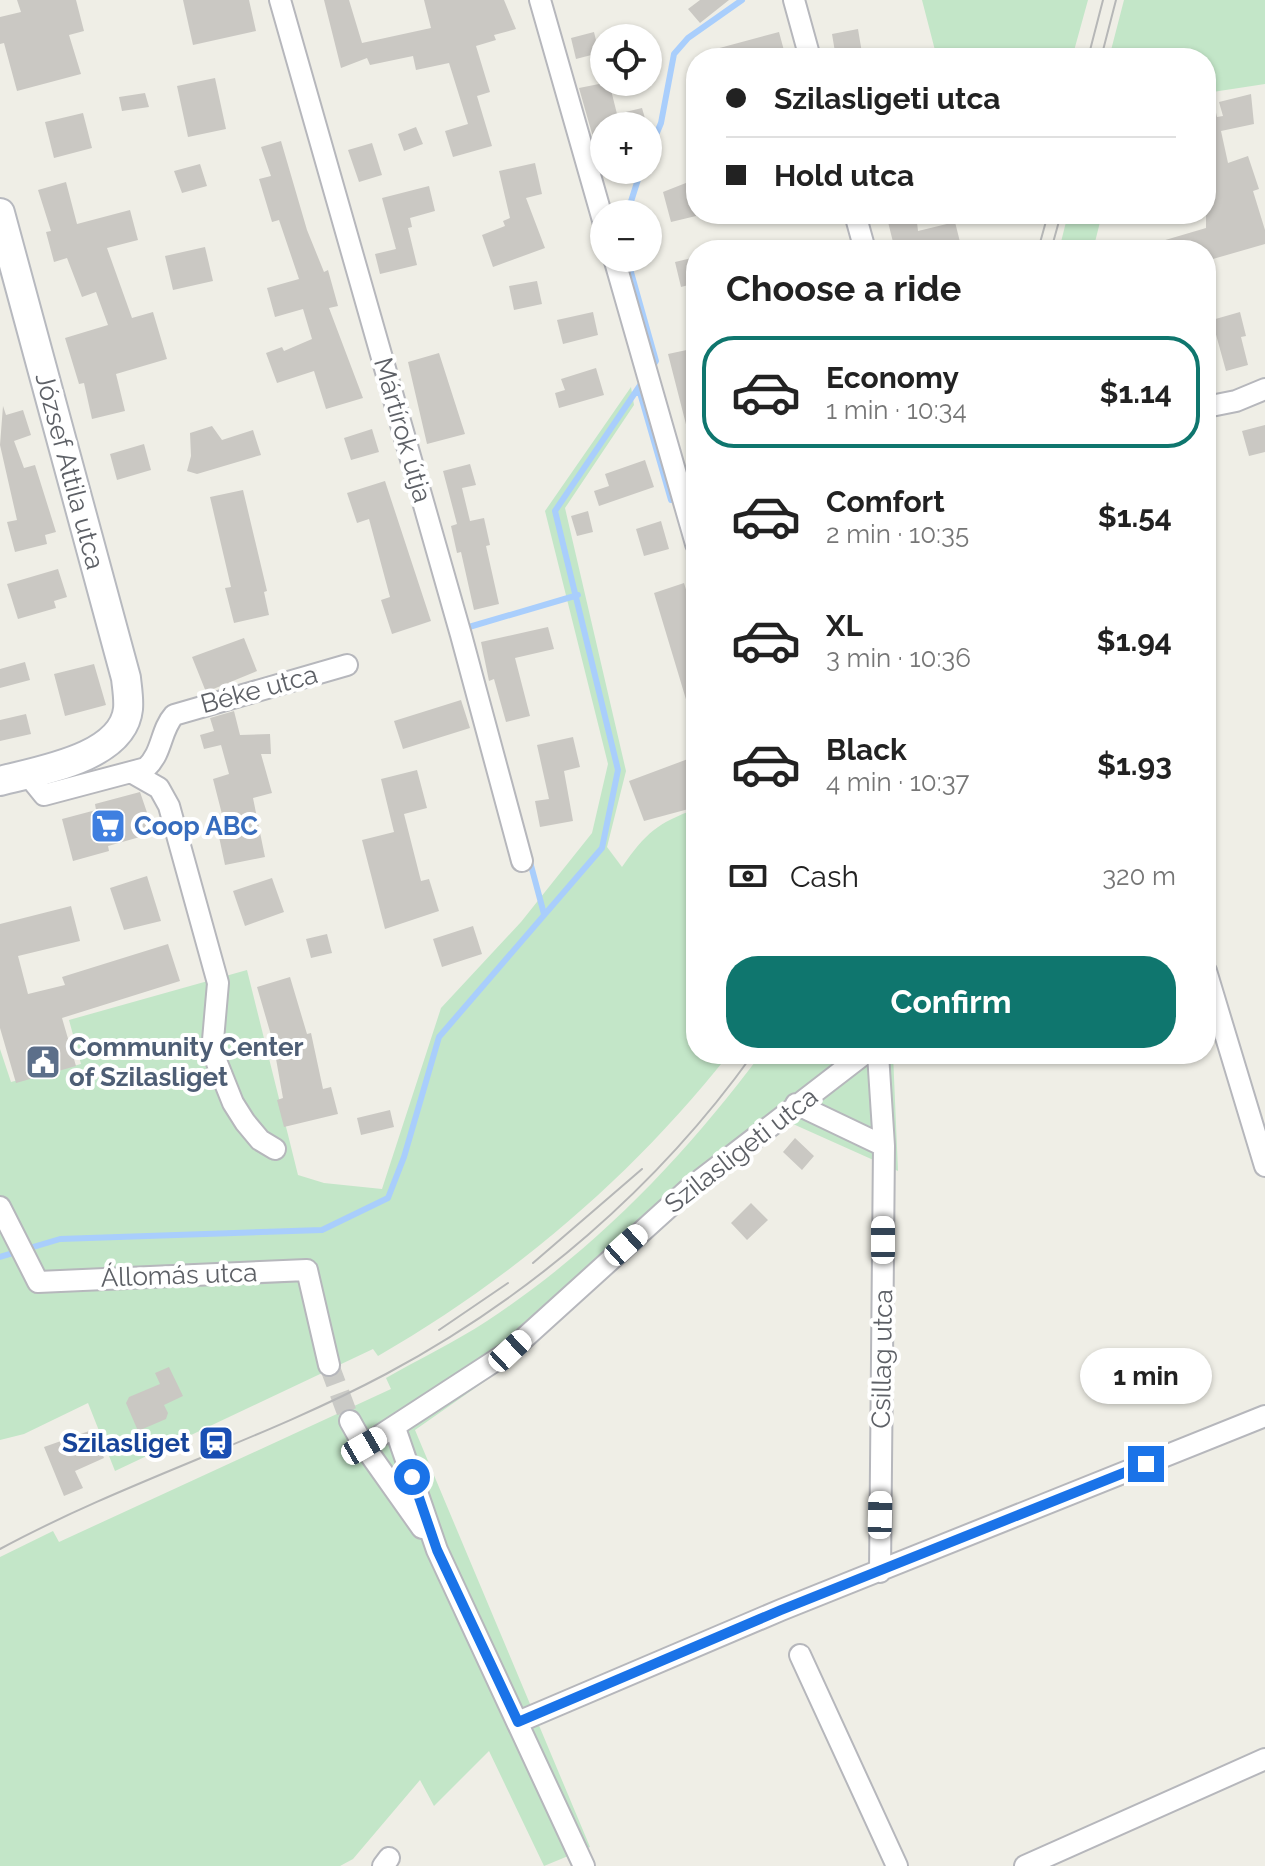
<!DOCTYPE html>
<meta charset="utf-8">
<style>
:root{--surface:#fff;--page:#f6f6f6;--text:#222;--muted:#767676;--line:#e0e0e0;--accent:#0f766e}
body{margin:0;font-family:Raleway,sans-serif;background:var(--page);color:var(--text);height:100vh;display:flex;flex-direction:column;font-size:30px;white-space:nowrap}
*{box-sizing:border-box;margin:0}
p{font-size:26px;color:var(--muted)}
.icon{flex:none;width:44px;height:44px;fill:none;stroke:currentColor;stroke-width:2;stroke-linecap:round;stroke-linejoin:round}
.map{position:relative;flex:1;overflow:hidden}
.sheet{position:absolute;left:686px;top:240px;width:530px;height:824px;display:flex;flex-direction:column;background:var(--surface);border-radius:32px;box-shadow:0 2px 6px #0004}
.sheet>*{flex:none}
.banner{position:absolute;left:686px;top:48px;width:530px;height:176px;border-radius:32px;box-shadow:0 2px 6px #0004;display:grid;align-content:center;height:176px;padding:0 40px;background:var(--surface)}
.controls{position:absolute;left:590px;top:24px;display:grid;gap:16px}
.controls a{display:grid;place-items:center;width:72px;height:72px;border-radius:50%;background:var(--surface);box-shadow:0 2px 6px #0004;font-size:40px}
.end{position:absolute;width:36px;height:36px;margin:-18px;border:10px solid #1a73e8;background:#fff;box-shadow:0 0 0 4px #fff}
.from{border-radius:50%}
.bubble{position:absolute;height:56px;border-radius:28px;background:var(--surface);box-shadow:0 2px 6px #0004;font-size:26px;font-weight:700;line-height:56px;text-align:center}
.car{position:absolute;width:24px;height:48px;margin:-24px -12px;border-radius:10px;box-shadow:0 0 6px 2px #0007;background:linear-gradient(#fff 24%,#345 0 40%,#fff 0 76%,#345 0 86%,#fff 0)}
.banner b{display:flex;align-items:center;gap:28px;height:76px;font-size:30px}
.banner b+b{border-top:2px solid var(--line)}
.banner i{width:20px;height:20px;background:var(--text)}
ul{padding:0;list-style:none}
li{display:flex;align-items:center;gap:24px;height:112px;margin:0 16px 12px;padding:0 24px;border:4px solid transparent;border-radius:32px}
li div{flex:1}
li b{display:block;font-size:30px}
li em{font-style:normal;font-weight:700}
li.on{border-color:var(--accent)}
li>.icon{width:72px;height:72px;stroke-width:1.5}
h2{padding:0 40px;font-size:36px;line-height:96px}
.pay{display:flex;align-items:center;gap:20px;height:88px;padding:0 40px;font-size:30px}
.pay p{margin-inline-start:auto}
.button{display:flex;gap:16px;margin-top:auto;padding:16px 40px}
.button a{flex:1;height:92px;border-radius:32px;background:var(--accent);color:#fff;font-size:32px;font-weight:700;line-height:92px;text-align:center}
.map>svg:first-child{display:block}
.green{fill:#c3e6c8}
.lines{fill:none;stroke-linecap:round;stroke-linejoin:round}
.stream{stroke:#a9cefc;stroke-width:6}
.building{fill:#cac8c3}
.street-tunnel{stroke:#cacac6;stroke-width:20;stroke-dasharray:20 10;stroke-linecap:butt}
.street-casing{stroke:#b6b7bc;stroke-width:24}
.secondary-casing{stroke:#b7b9bf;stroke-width:32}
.street{stroke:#fff;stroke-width:20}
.secondary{stroke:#fff;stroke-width:28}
.tram{stroke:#b6b7b7;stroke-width:2}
.route{stroke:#1a73e8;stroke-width:10}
.labels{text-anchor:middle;stroke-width:8;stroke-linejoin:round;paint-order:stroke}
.street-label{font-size:26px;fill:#5d6066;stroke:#fff}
.shop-label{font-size:26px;font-weight:bold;fill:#366cbe;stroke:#fff;text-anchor:start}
.service-label{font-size:26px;font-weight:bold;fill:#4e5e75;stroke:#fff;text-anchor:start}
.transit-label{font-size:26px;font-weight:bold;fill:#164399;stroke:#fff;text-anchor:end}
</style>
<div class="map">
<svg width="1265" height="1866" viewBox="0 0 1265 1866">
<rect width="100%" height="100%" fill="#efeee6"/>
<path class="green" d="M922 0H1088L1072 58H937Z
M1124 0H1265V84L1206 93V58H1109Z
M1068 214H1102L1093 250H1059Z
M631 387 634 405 565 508 626 771 607 847 622 867C646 833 657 823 696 809V1054H729C632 1177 513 1278 378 1356L373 1349 115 1471 88 1403 24 1434 0 1440V1049L11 1082 81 1064 69 1020 247 970 298 1175 324 1183 382 1189 441 1008 521 922 592 833 608 764 545 511Z
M761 1054H893L898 1171 793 1124 692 1197 548 1331 495 1374 415 1430 590 1847 544 1866 489 1751 434 1806 420 1780 353 1859 340 1866H0V1557L53 1531 59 1542 391 1389 386 1378C419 1359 455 1342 487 1321 595 1250 684 1157 761 1054Z"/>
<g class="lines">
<path class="stream" d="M648 154 661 123 674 54 688 38 742 0
M627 214 641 170
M627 258 656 361 651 369
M635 393H640L671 500
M463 623 469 627 578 595
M529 858 544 914
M0 1257 60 1239 322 1230 388 1198 404 1157 439 1037 602 848 618 770 555 511 645 378"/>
</g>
<path class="building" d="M17 0H76L84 31 69 35 81 74 17 91 4 43 0 44V17L21 12Z
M183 0H249L256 31 193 45Z
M324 0H349L362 43 431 28 424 0H504L516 29 494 35 496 40 476 46 490 92 477 96 492 146 453 157 445 131 468 124 449 63 416 70 413 56 370 65 367 58 341 68Z
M700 0H729L700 23 688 9Z
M858 29 862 53 836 58 832 34Z
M594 32 599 53 576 59 571 38Z
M779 32 786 58H701V53Z
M215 78 226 129 188 137 177 86Z
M609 82 617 114 642 108 646 122 604 126 602 169 579 88Z
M145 93 149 107 122 111 119 97Z
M1251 94 1254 124 1221 131 1228 163 1248 156 1259 189 1253 191 1265 230V244L1206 261V250H1146L1145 246 1206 228V96L1212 95 1217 117 1223 116 1219 102Z
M83 113 92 148 54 158 45 122Z
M416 127 423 144 404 151 398 134Z
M281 141 307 230 324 272 328 270 338 306 329 308 363 398 326 409 314 371 277 383 266 353 282 347 284 351 312 339 303 309 275 317 267 288 299 279 279 220 272 222 259 179 271 176 261 147Z
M372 143 382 175 359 182 348 150Z
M535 163 542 194 526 198 545 248 493 267 482 235 505 226 503 221 510 218 499 171Z
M200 164 207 186 182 193 174 171Z
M696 179V216L671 222 663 192Z
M66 182 77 224 130 210 138 240 107 248 132 318 153 312 167 359 116 374 125 411 92 419 84 383 79 384 65 338 108 325 96 292 82 297 67 258 54 262 46 232 51 231 38 190Z
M429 186 435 211 410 218 412 227 408 228 417 265 380 274 375 254 396 249 382 198Z
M886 214H916L918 231 955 222 962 250H895Z
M205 247 213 281 173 290 165 256Z
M696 257V283L681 287 675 262Z
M537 281 542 304 514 310 509 286Z
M593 312 598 335 563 344 557 320Z
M1240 312 1246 336 1241 337 1248 365 1226 371 1212 320Z
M696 348V439L690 440 668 354Z
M439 353 465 434 427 444 408 362Z
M596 368 604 395 559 408 555 393 565 390 561 379Z
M3 406 6 415 23 410 31 435 14 441 24 468 35 465 56 532 45 535 47 544 15 552 7 522 17 520 0 445Z
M1265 425V452L1249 456 1242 431Z
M212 426 222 440 253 430 261 455 197 474 187 471 191 456 190 433Z
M372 429 379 452 351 460 344 438Z
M144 444 151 470 117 480 110 454Z
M645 460 654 487 599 506 594 491 609 486 605 474Z
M470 464 476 485 462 488 470 521 484 518 490 545 486 546 499 604 474 610 461 552 457 553 451 526 457 524 443 471Z
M385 481 431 621 392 634 381 600 390 597 369 519 357 523 347 493Z
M243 490 267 591 264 592 269 615 234 623 225 588 231 587 210 497Z
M588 511 593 532 577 536 571 516Z
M661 521 669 549 644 556 636 529Z
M58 569 67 597 54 601 56 608 18 619 7 584Z
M684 583 696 622V715L691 716 654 593Z
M548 627 554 649 515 658 530 716 506 722 494 679 489 681 481 642Z
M244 638 257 671 206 692 192 657Z
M25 662 30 680 0 688V669Z
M94 664 106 705 65 716 54 674Z
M461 700 470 728 403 749 394 721Z
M234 711 240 735 270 734 271 754H261L272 793 253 798 265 857 225 865 218 832 226 830 213 779 229 774 221 745 204 749 200 735 214 731 210 718Z
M26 714 31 734 0 741V720Z
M573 737 580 767 564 771 573 821 540 827 535 801 549 799 537 745Z
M696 756V807L644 821 629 781Z
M417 770 427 808 404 814 421 881 429 879 439 911 385 929 362 840 394 832 381 779Z
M140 792 154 833 108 846 109 851 73 861 62 819 96 810 95 804Z
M147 876 161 921 124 930 110 888Z
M272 878 284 912 245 926 233 891Z
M71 906 80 941 18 956 28 994 65 985 62 977 168 944 180 981 62 1018 76 1066 16 1083 0 1028V924Z
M473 926 482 954 442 967 433 939Z
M327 934 332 953 311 958 306 939Z
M290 977 307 1034 311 1033 323 1089 331 1087 338 1114 284 1127 277 1100 283 1098 273 1042 257 987Z
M390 1110 394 1127 361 1135 357 1118Z
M795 1138 814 1156 802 1170 783 1152Z
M751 1203 768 1220 747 1240 731 1223Z
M169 1367 183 1396 164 1405 168 1413 166 1419 138 1431 126 1403 129 1397 160 1384 155 1373Z
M92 1430 104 1458 75 1471 83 1488 64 1496 44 1447Z"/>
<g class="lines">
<path class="street-tunnel" d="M329 1365 350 1421"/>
<defs>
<path id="street" d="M280 0 461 635 522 861
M540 0 604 224
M794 0 810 58
M855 214 865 250
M614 258 696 544
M1206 407 1236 401 1265 389
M131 772 159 788 169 806 218 983 213 1040 217 1063 233 1103 245 1122 260 1140 275 1149
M27 774 44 795 146 768C163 752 160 731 174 715L347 665
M1206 971 1265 1166
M878 1054 884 1146 880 1572
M796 1104 884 1146
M0 1207 38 1282 307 1270 329 1365
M350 1421 364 1446 510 1351 690 1188 864 1054
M395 1428 437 1550 584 1866
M364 1446 422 1528
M800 1655 897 1866
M518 1722 781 1610 1265 1416
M383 1866 389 1858
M1025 1866 1265 1759"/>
<path id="secondary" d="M0 213 126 678C127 688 129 699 128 709 123 758 38 771 0 781"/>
</defs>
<use href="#street" class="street-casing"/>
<use href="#secondary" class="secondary-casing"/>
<use href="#street" class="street"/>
<use href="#secondary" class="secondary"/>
<path class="tram" d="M1088 58 1103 0
M1101 58 1116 0
M1038 250 1048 214
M1051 250 1061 214
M533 1263 642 1169
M439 1330 508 1283
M0 1549C124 1482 262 1440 386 1374 530 1297 658 1187 753 1054"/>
</g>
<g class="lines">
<path class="route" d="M412 1477 437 1550 518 1722 781 1610 1146 1464"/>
</g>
<defs>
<symbol id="supermarket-square" viewBox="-11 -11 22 22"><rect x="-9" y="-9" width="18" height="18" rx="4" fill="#3f7fe0" stroke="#fff"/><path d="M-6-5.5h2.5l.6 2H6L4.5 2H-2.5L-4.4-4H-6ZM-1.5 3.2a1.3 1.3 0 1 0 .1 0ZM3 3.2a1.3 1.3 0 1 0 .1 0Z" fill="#fff"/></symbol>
<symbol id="civic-square" viewBox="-11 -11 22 22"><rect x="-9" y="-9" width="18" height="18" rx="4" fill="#5c6f8a" stroke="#fff"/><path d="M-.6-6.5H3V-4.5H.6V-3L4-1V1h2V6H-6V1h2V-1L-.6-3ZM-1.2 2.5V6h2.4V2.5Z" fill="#fff"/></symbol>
<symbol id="station-square" viewBox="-11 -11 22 22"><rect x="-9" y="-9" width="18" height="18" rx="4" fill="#1a4fb4" stroke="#fff"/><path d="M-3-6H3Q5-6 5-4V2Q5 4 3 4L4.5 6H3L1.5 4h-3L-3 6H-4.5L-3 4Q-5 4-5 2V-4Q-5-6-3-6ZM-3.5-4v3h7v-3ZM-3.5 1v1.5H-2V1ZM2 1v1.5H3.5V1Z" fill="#fff"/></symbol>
</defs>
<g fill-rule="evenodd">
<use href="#supermarket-square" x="88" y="806" width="40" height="40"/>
<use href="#civic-square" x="23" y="1042" width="40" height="40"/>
<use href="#station-square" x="196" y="1423" width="40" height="40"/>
</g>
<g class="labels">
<g class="street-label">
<text transform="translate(403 430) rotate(74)" y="9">Mártírok útja</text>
<text transform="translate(70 471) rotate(75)" y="9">József Attila utca</text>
<text transform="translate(259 689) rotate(-15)" y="9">Béke utca</text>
<text transform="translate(741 1150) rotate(-38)" y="9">Szilasligeti utca</text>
<text transform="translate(179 1275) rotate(-2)" y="9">Állomás utca</text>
<text transform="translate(882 1359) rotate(-89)" y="9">Csillag utca</text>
</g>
<g class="shop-label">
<text x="134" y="835">Coop ABC</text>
</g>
<g class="service-label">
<text x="69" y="1056">Community Center<tspan x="69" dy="30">of Szilasliget</tspan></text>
</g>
<g class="transit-label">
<text x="190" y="1452">Szilasliget</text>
</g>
</g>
</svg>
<div class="controls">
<a><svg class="icon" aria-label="locate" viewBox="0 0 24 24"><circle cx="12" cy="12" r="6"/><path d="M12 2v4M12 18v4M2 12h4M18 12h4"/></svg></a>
<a>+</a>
<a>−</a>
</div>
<i class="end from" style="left:412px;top:1477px"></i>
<i class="end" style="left:1146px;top:1464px"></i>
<div class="bubble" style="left:1080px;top:1348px;width:132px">1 min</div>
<i class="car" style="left:883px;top:1240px;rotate:0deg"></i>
<i class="car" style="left:626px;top:1245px;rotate:48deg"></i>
<i class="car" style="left:510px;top:1351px;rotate:47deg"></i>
<i class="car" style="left:364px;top:1446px;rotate:60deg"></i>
<i class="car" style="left:880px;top:1515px;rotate:1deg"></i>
<div class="banner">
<b><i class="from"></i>Szilasligeti utca</b>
<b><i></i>Hold utca</b>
</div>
<section class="sheet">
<h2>Choose a ride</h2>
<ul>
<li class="on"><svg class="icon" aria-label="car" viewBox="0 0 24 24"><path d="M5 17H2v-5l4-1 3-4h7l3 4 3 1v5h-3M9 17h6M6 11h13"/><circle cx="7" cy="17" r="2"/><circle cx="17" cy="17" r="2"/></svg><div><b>Economy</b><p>1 min · 10:34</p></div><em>$1.14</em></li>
<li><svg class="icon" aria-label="car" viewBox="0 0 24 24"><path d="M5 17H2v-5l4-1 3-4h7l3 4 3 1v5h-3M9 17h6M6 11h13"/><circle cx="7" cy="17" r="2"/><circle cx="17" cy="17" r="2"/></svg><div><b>Comfort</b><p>2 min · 10:35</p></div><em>$1.54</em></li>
<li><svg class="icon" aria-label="car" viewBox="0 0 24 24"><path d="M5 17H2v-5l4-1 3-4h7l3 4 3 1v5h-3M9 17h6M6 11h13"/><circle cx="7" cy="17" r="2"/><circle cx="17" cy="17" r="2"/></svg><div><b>XL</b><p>3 min · 10:36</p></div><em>$1.94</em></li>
<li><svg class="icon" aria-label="car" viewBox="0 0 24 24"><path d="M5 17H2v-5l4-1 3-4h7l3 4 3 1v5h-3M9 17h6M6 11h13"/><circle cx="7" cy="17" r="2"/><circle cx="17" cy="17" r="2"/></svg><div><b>Black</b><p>4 min · 10:37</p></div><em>$1.93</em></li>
</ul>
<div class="pay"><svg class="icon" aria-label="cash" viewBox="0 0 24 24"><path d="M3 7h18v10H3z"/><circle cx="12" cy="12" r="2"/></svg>Cash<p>320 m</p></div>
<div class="button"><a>Confirm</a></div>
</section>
</div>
